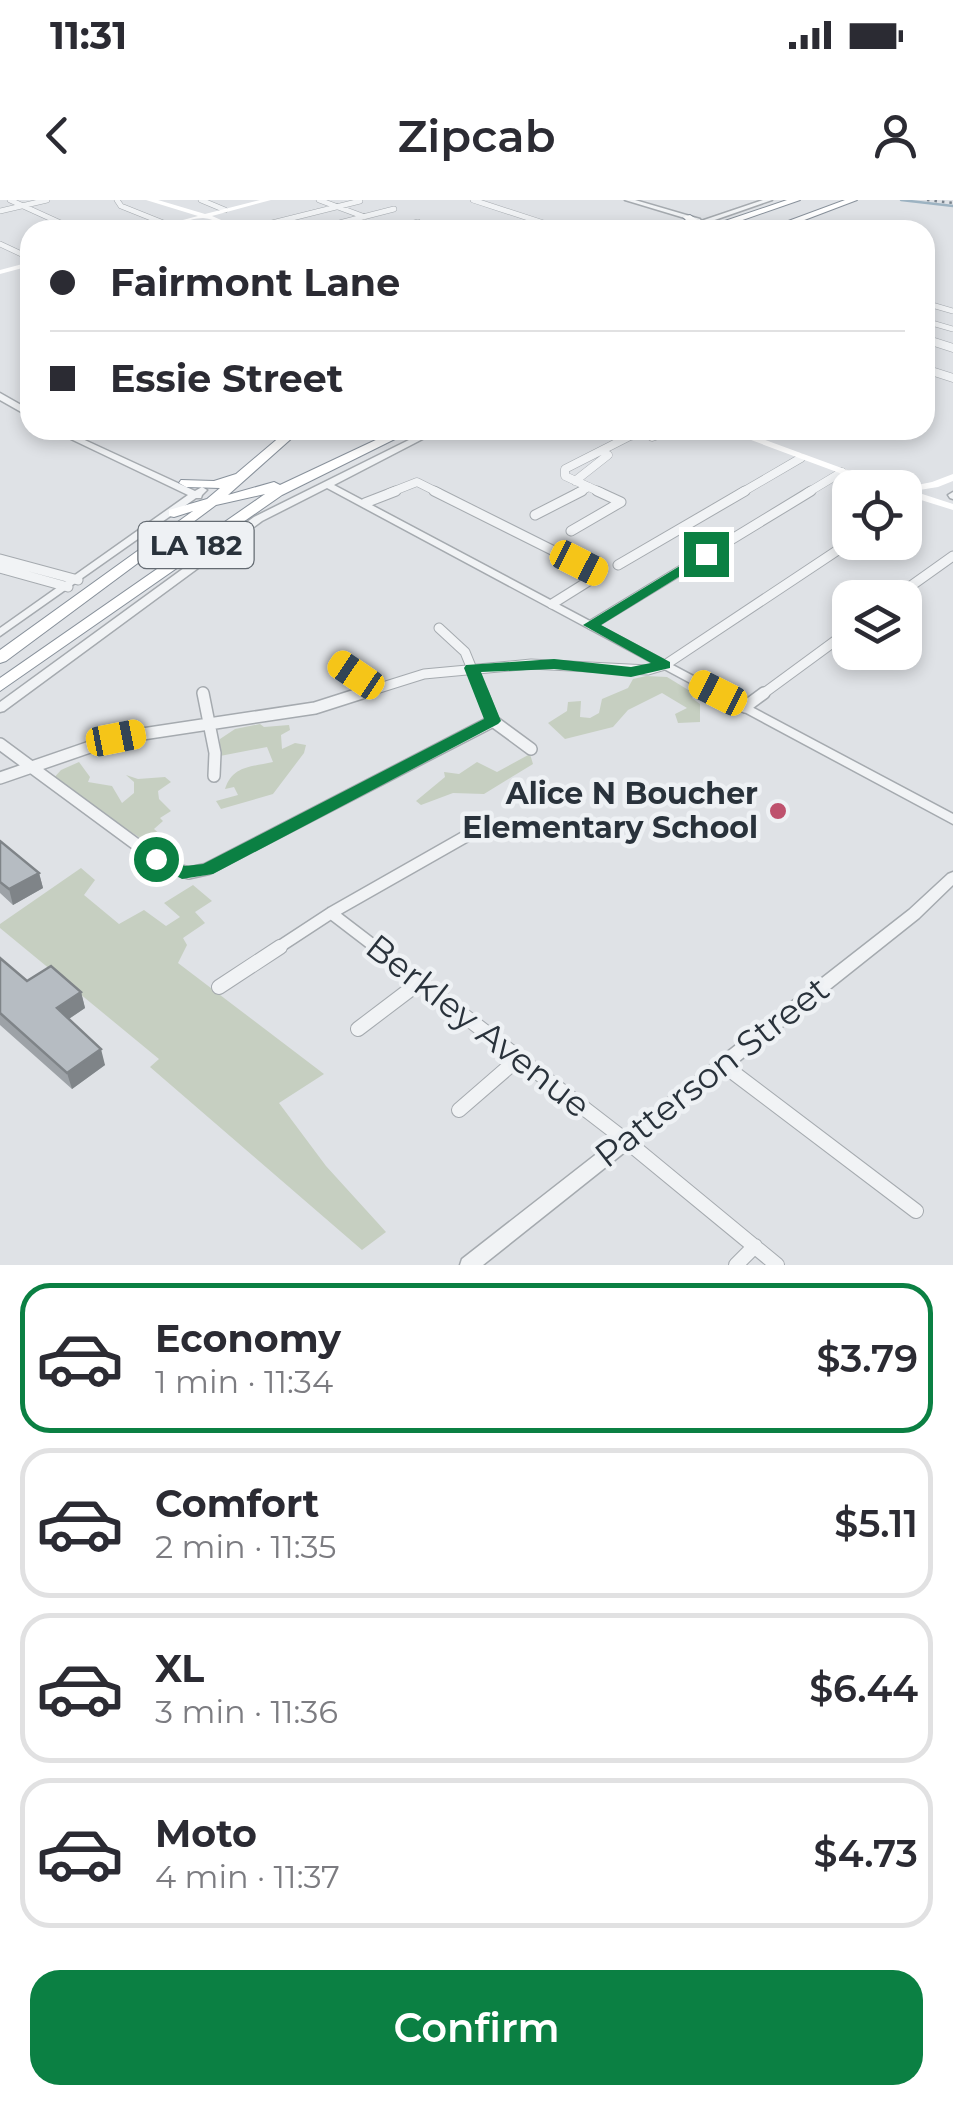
<!DOCTYPE html>
<meta charset="utf-8">
<style>
:root{--surface:#fff;--page:#f2f2f3;--text:#2b2b33;--muted:#7c7c81;--line:#e1e1e2;--accent:#0b8043}
body{margin:0;font-family:Montserrat,sans-serif;background:var(--page);color:var(--text);height:100vh;display:flex;flex-direction:column;font-size:38px;white-space:nowrap}
*{box-sizing:border-box;margin:0}
p{font-size:32px;color:var(--muted)}
.icon{flex:none;width:55px;height:55px;fill:none;stroke:currentColor;stroke-width:2;stroke-linecap:round;stroke-linejoin:round}
.map{position:relative;height:1065px;overflow:hidden}
.panel{display:flex;flex-direction:column;background:var(--surface);flex:1}
.panel>*{flex:none}
.hud{position:absolute;left:20px;top:20px;width:915px;height:220px;border-radius:30px;box-shadow:0 5px 15px #0003;display:grid;align-content:center;height:220px;padding:0 30px;background:var(--surface)}
.tools{position:absolute;left:832px;top:270px;display:grid;gap:20px}
.tools a{display:grid;place-items:center;width:90px;height:90px;border-radius:20px;background:var(--surface);box-shadow:0 5px 15px #0003;font-size:50px}
.end{position:absolute;width:45px;height:45px;margin:-22px;border:12px solid #0b8043;background:#fff;box-shadow:0 0 0 5px #fff}
.from{border-radius:50%}
.car{position:absolute;width:30px;height:60px;margin:-30px -15px;border-radius:12px;box-shadow:0 0 8px 2px #0007;background:linear-gradient(#f5c518 24%,#345 0 40%,#f5c518 0 76%,#345 0 86%,#f5c518 0)}
.hud b{display:flex;align-items:center;gap:35px;height:95px;font-size:38px}
.hud b+b{border-top:2px solid var(--line)}
.hud i{width:25px;height:25px;background:var(--text)}
ul{padding:18px 0 0;list-style:none}
li{display:flex;align-items:center;gap:30px;height:150px;margin:0 20px 15px;padding:0 10px;border:5px solid var(--line);border-radius:30px}
li div{flex:1}
li b{display:block;font-size:38px}
li em{font-style:normal;font-weight:600}
li.on{border-color:var(--accent)}
li>.icon{width:90px;height:90px;stroke-width:1.5}
.primary-button{display:flex;gap:20px;margin-top:auto;padding:20px 30px}
.primary-button a{flex:1;height:115px;border-radius:30px;background:var(--accent);color:#fff;font-size:40px;font-weight:600;line-height:115px;text-align:center}
.status{display:flex;justify-content:space-between;align-items:center;height:70px;padding:0 50px;background:var(--surface);direction:ltr}
.status svg{height:28px;fill:currentColor}
header{display:flex;justify-content:space-between;align-items:center;height:130px;padding:0 30px;background:var(--surface);font-size:45px;font-weight:600}
.map>svg:first-child{display:block}
.green{fill:#c6cfc1}
.lines{fill:none;stroke-linecap:round;stroke-linejoin:round}
.stream{stroke:#9db3c2;stroke-width:2.5}
.minor-far4-casing{stroke:#a5aaaf;stroke-width:6}
.minor-far3-casing{stroke:#a5aaaf;stroke-width:9}
.minor-far2-casing{stroke:#a5aaaf;stroke-width:11}
.minor-far1-casing{stroke:#a5aaaf;stroke-width:14}
.minor-casing{stroke:#a5aaaf;stroke-width:16}
.tertiary-casing{stroke:#a5aaaf;stroke-width:3}
.trunk-casing{stroke:#88919b;stroke-width:2}
.minor-far4{stroke:#f1f3f5;stroke-width:5}
.minor-far3{stroke:#f1f3f5;stroke-width:8}
.minor-far2{stroke:#f1f3f5;stroke-width:9}
.minor-far1{stroke:#f1f3f5;stroke-width:11}
.minor{stroke:#f1f3f5;stroke-width:14}
.tertiary{fill:#f1f3f5;fill-rule:evenodd}
.secondary{fill:#fff;fill-rule:evenodd}
.trunk{fill:#fff;fill-rule:evenodd}
.rail{stroke:#7a848e;stroke-width:2.5;stroke-dasharray:2.5 5;stroke-linecap:butt}
.wall{fill:#9da2a7}
.shaded-wall{fill:#7f8488}
.building{fill:#b6bcc2;stroke:#7f8488;stroke-width:2.5}
.route{fill:#0b8043}
.poi-dot{fill:#be516d;stroke:#eef1f4;stroke-width:4}
.labels{text-anchor:middle;stroke-width:9;stroke-linejoin:round;paint-order:stroke}
.shield{fill:#eef1f4;stroke:#646b72;stroke-width:2.5}
.shield-label{font-size:28px;font-weight:bold;fill:#29323b}
.poi-label{font-size:30px;font-weight:bold;fill:#29323b;stroke:#eef1f4;text-anchor:end}
.near-street-label{font-size:35px;fill:#29323b;stroke:#eef1f4}
</style>
<div class="status"><b>11:31</b><svg viewBox="0 0 49 12"><path d="M0 12V9h3v3zM5 12V6h3v6zM10 12V3h3v9zM15 12V0h3v12zM26 1h20v11H26zM47 4h2v5h-2z"/></svg></div>
<header><svg class="icon" aria-label="back" viewBox="0 0 24 24"><path d="M15 5l-7 7 7 7"/></svg>Zipcab<svg class="icon" aria-label="person" viewBox="0 0 24 24"><circle cx="12" cy="8" r="4"/><path d="M4 21q1-7 8-7t8 7"/></svg></header>
<div class="map">
<svg width="953" height="1065" viewBox="0 0 953 1065">
<rect width="100%" height="100%" fill="#dfe2e6"/>
<path class="green" d="M646 476 667 477 695 494 692 498 700 504V522L678 523 675 514 687 508 662 493 628 510 613 527 565 539 548 523 567 511 568 502 581 501 580 517 590 518 599 513 602 499 628 488 633 479Z
M260 524 264 527 289 525 290 530 281 535 282 549 295 543 306 545 304 553 273 594 221 609 216 601 238 595 234 587 225 589C233 565 252 567 273 562L267 547 220 556V539L235 529Z
M530 554 533 564 484 594 453 593 421 605 416 601 445 577 444 572 459 574 477 562 497 572Z
M79 562 90 577 88 582 112 586 122 603 134 593V582L126 575 138 579 165 577 171 582 158 591 159 599 171 611 160 618 163 621 154 629 169 642 157 649 52 580 61 570Z
M81 668 95 680 84 695 119 724 144 710 166 726 180 717 164 703 193 685 212 701 195 712 205 723 183 738 187 745 178 763 324 874 279 903 326 966 386 1032 362 1050 150 867 159 859 0 728V724Z"/>
<g class="lines">
<path class="stream" d="M901 0 953 6"/>
<defs>
<path id="minor-far4" d="M10 0 76 30
M117 0 121 6 181 30
M201 0 225 10
M319 0 365 17
M473 0 565 30
M0 11 47 0
M268 24 360 1
M312 30 394 9
M388 30 418 22
M0 44 30 58
M925 103 953 111
M925 121 953 129"/>
<path id="minor-far3" d="M925 139 953 148
M925 169 953 178
M652 237 673 230
M575 281 608 255
M389 293 417 282 439 293
M577 293 589 287
M602 293 565 276V269L630 236 655 230
M741 293 801 258
M807 293 842 272"/>
<path id="minor-far2" d="M434 291 600 374 552 404
M365 303 396 291
M535 315 582 291
M571 331 621 302 597 291
M0 359 78 380
M618 365 745 291
M0 368 68 387
M894 398 953 356
M591 425 811 291
M439 428 465 452 483 496
M338 463 374 487
M354 496 424 474 531 464 648 470 665 465 850 342
M760 496 850 430"/>
<path id="minor-far1" d="M203 493 215 553 214 576
M482 493 493 521 531 549
M745 507 764 493
M0 544 167 667 189 673 207 669 493 521
M0 578 116 538 315 508 362 493
M331 713 378 749
M276 749 331 713 477 630"/>
<path id="minor" d="M375 747 624 939 777 1065
M219 787 280 747
M358 829 420 782
M722 864 916 1011
M459 910 519 858
M736 1065 755 1046"/>
<path id="tertiary" d="M625 0H635L700 19 701 21 763 0H772L686 30H677L698 22Z
M0 193 30 210V217L0 200Z
M52 230H63L195 291 202 287 207 290 202 295 201 298H196L0 436V428L188 295Z
M429 230H440L334 285 953 614V624L327 288 262 321 4 511 0 512V502L254 317Z
M953 292V299L950 298 948 295Z
M953 672V685L919 718 483 1065H460L462 1059 909 710 948 674Z"/>
<path id="trunk" d="M787 0H800L714 30H696L683 17 690 15 707 27Z
M845 0H857L778 30H764Z
M288 230H301L228 295 274 282 280 285 397 230H413L282 295 0 491V478L265 294 216 305 6 461 0 463V450L193 311 174 317 169 316V310L207 299 220 288 186 287 179 283 181 280 214 281 236 274Z"/>
</defs>
<use href="#minor-far4" class="minor-far4-casing"/>
<use href="#minor-far3" class="minor-far3-casing"/>
<use href="#minor-far2" class="minor-far2-casing"/>
<use href="#minor-far1" class="minor-far1-casing"/>
<use href="#minor" class="minor-casing"/>
<use href="#tertiary" class="tertiary-casing"/>
<use href="#trunk" class="trunk-casing"/>
<use href="#minor-far4" class="minor-far4"/>
<use href="#minor-far3" class="minor-far3"/>
<use href="#minor-far2" class="minor-far2"/>
<use href="#minor-far1" class="minor-far1"/>
<use href="#minor" class="minor"/>
<use href="#tertiary" class="tertiary"/>
<path class="secondary" d="M146 0H158L205 14 260 0H271L212 16 244 30C229 30 217 19 203 18 188 18 165 30 145 30L198 16Z
M30 62V66L0 74V70Z
M724 230H738L896 288H880Z
M953 274V281L938 287 913 291 953 304V310L905 295V288H902L932 282Z"/>
<use href="#trunk" class="trunk"/>
<path class="rail" d="M927 0 953 3"/>
</g>
<path class="wall" d="M0 641 39 673 43 688 13 705 0 693Z
M0 758 27 781 81 792 85 808 69 819 105 865 72 889 0 825Z"/>
<path class="shaded-wall" d="M39 673 43 688 13 705 9 689Z
M81 792 85 808 61 824 57 808Z
M101 849 105 865 72 889 67 873Z"/>
<path class="building" d="M0 641 39 673 9 689 0 682Z
M0 758 27 781 51 766 81 792 57 808 101 849 67 873 0 813Z"/>
<path class="route" d="M706 350 713 354 711 357 601 425 670 462V468L631 477 554 469 481 472 501 521 498 524 213 674 182 679 147 659 156 653 185 666 203 664 484 519 464 468 466 465 554 459 631 467 651 463 583 425Z"/>
<circle class="poi-dot" cx="778" cy="611" r="10"/>
<g class="labels">
<rect class="shield" x="138.5" y="322" width="115" height="46" rx="8"/>
<g class="shield-label">
<text x="196" y="355">LA 182</text>
</g>
<g class="poi-label">
<text x="758" y="604">Alice N Boucher<tspan x="758" dy="34">Elementary School</tspan></text>
</g>
<g class="near-street-label">
<text transform="translate(478 826) rotate(38)" y="12">Berkley Avenue</text>
<text transform="translate(712 872) rotate(-38)" y="12">Patterson Street</text>
</g>
</g>
</svg>
<div class="tools">
<a><svg class="icon" aria-label="locate" viewBox="0 0 24 24"><circle cx="12" cy="12" r="6"/><path d="M12 2v4M12 18v4M2 12h4M18 12h4"/></svg></a>
<a><svg class="icon" aria-label="layers" viewBox="0 0 24 24"><path d="M12 4l9 5-9 5-9-5zM3 14l9 5 9-5"/></svg></a>
</div>
<i class="end from" style="left:156px;top:659px"></i>
<i class="end" style="left:706px;top:354px"></i>
<i class="car" style="left:579px;top:363px;rotate:117deg"></i>
<i class="car" style="left:356px;top:475px;rotate:304deg"></i>
<i class="car" style="left:718px;top:493px;rotate:297deg"></i>
<i class="car" style="left:116px;top:538px;rotate:79deg"></i>
<div class="hud">
<b><i class="from"></i>Fairmont Lane</b>
<b><i></i>Essie Street</b>
</div>
</div>
<section class="panel">
<ul>
<li class="on"><svg class="icon" aria-label="car" viewBox="0 0 24 24"><path d="M5 17H2v-5l4-1 3-4h7l3 4 3 1v5h-3M9 17h6M6 11h13"/><circle cx="7" cy="17" r="2"/><circle cx="17" cy="17" r="2"/></svg><div><b>Economy</b><p>1 min · 11:34</p></div><em>$3.79</em></li>
<li><svg class="icon" aria-label="car" viewBox="0 0 24 24"><path d="M5 17H2v-5l4-1 3-4h7l3 4 3 1v5h-3M9 17h6M6 11h13"/><circle cx="7" cy="17" r="2"/><circle cx="17" cy="17" r="2"/></svg><div><b>Comfort</b><p>2 min · 11:35</p></div><em>$5.11</em></li>
<li><svg class="icon" aria-label="car" viewBox="0 0 24 24"><path d="M5 17H2v-5l4-1 3-4h7l3 4 3 1v5h-3M9 17h6M6 11h13"/><circle cx="7" cy="17" r="2"/><circle cx="17" cy="17" r="2"/></svg><div><b>XL</b><p>3 min · 11:36</p></div><em>$6.44</em></li>
<li><svg class="icon" aria-label="car" viewBox="0 0 24 24"><path d="M5 17H2v-5l4-1 3-4h7l3 4 3 1v5h-3M9 17h6M6 11h13"/><circle cx="7" cy="17" r="2"/><circle cx="17" cy="17" r="2"/></svg><div><b>Moto</b><p>4 min · 11:37</p></div><em>$4.73</em></li>
</ul>
<div class="primary-button"><a>Confirm</a></div>
</section>
